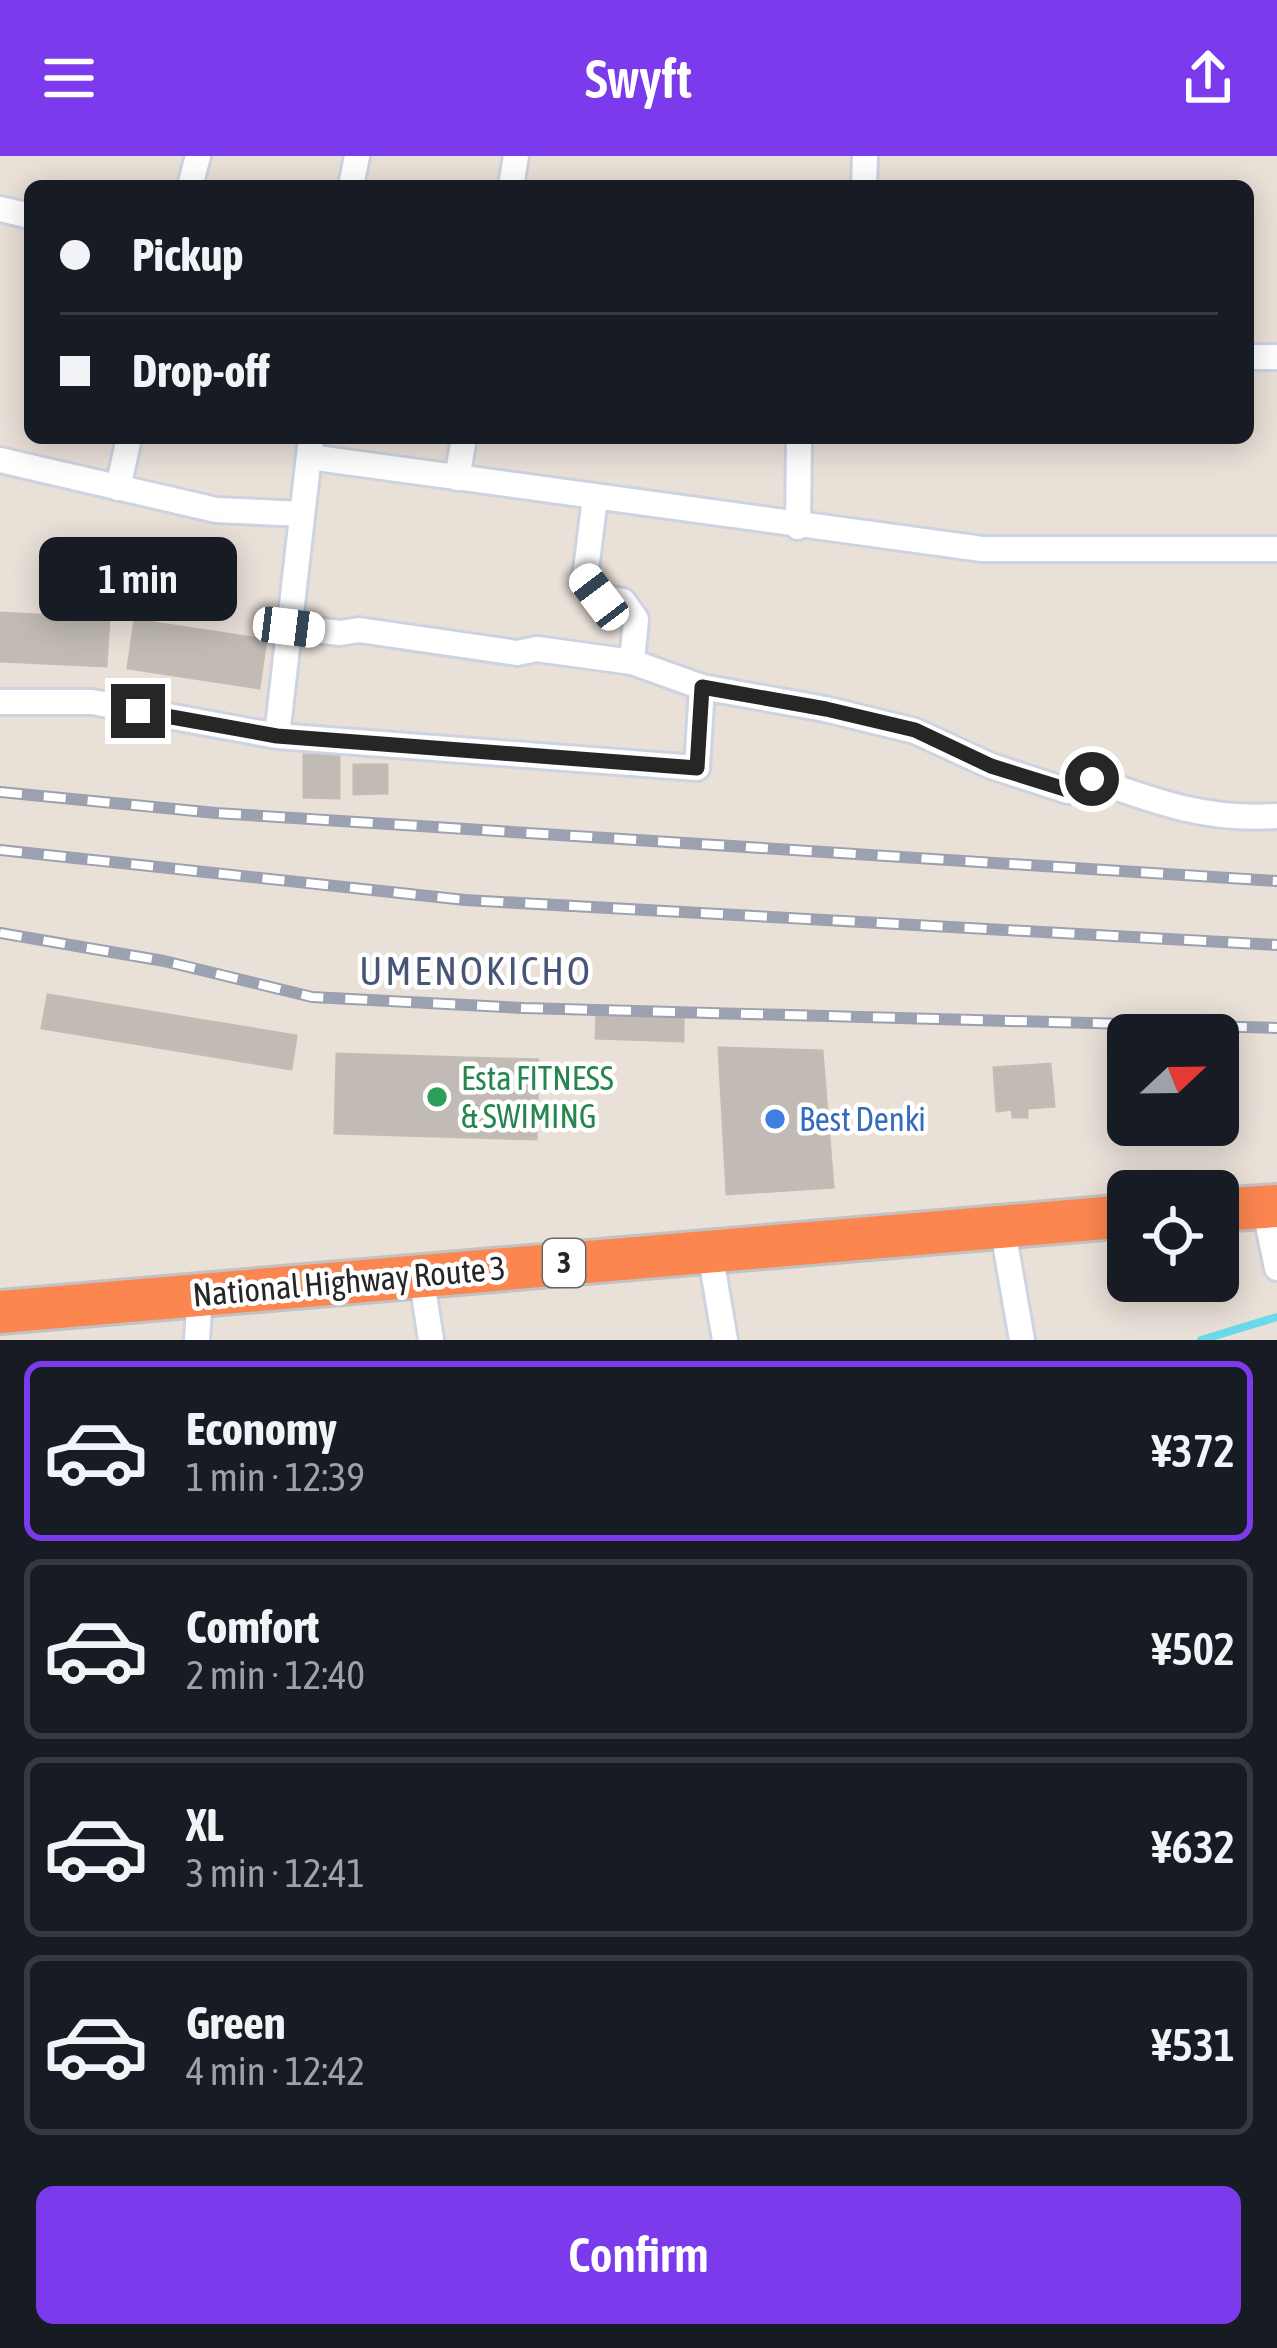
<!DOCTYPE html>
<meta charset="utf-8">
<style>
:root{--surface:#171b24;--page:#242831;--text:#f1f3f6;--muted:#9ea1a6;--line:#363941;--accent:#7c3aed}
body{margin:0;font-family:"Asap Condensed",sans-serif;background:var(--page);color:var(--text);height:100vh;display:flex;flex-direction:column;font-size:45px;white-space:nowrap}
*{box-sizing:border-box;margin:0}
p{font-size:39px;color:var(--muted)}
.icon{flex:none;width:66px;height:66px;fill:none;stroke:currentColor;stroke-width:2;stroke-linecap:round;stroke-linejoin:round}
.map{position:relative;height:1184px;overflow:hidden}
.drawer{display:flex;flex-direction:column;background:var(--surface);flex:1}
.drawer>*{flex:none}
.top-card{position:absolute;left:24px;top:24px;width:1230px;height:264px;border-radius:18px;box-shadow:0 6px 30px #0003;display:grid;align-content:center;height:264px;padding:0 36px;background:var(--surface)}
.needle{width:78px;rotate:68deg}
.controls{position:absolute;left:1107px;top:858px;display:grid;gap:24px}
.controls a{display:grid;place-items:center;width:132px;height:132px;border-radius:18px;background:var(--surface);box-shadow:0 6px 30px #0003;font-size:60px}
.end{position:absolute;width:54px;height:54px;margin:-27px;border:15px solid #262626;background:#fff;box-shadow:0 0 0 6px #fff}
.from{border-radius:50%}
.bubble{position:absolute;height:84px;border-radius:18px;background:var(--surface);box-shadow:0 6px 30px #0003;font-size:39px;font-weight:600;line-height:84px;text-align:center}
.car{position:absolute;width:36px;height:72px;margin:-36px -18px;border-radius:15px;box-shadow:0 0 9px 3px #0007;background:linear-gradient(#fff 24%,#345 0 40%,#fff 0 76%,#345 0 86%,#fff 0)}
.top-card b{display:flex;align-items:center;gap:42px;height:114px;font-size:45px}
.top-card b+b{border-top:3px solid var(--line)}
.top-card i{width:30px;height:30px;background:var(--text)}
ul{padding:21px 0 0;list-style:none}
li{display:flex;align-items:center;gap:36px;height:180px;margin:0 24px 18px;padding:0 12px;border:6px solid var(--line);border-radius:18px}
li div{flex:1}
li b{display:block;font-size:45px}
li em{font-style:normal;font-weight:600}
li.on{border-color:var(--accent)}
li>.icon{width:108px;height:108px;stroke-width:1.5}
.primary-button{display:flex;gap:24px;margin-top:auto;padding:24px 36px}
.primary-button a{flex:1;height:138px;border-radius:18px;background:var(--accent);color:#fff;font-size:48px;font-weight:600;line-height:138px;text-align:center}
header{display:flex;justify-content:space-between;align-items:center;height:156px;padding:0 36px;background:var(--accent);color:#fff;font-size:54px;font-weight:600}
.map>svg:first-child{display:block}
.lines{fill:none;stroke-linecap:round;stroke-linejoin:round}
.stream{stroke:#6ad9ec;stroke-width:8}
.building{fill:#c1bab5;stroke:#c4bbb2;stroke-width:3}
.street-casing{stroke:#cdd3e0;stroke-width:30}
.highway-casing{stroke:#c2c2c2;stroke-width:48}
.street{stroke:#fff;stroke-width:24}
.highway{stroke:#fc8650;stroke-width:42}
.rail-casing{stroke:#9ba1b1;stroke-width:12}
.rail{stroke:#fff;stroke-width:8;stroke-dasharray:22;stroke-linecap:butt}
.route{stroke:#262626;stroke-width:15}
.leisure-dot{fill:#2e9e5b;stroke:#fff;stroke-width:4.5}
.shop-dot{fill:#3f7fe0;stroke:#fff;stroke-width:4.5}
.labels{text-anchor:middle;stroke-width:9;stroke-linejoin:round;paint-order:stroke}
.shield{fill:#fff;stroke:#676767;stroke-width:3}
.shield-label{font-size:30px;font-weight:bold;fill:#262626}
.leisure-label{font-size:33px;fill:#27864d;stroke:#fff;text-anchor:start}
.shop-label{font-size:33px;fill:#366cbe;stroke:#fff;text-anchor:start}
.street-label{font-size:33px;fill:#262626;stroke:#fff}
.quarter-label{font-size:39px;letter-spacing:3px;fill:#485676;stroke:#fff}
</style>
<header><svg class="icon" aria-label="menu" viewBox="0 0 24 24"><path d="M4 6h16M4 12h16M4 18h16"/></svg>Swyft<svg class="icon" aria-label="share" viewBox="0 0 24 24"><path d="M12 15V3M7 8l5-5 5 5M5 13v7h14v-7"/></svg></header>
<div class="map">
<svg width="1277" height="1184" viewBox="0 0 1277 1184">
<rect width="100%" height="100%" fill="#e9e0d8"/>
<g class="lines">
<path class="stream" d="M1201 1184 1277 1161"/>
</g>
<path class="building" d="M0 457 109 463 106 510 0 505Z
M135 464 266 484 259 532 128 512Z
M304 599H339V642L304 641Z
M354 609H387V637L354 638Z
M48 839 296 880 291 913 42 872Z
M597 856 683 859V885L596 882Z
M719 892 822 895 833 1031 727 1038Z
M337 898 538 904 536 983 335 977Z
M1050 908 1054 950 1027 952V961H1013L1012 953 997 955 994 912Z"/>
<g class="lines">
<defs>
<path id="street" d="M190 30 198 0
M351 30 357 0
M511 30 516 0
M864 30 865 0
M0 53 30 60
M1248 201H1277
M309 301 982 393H1277
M0 304 216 354 302 358
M457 322 464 282
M118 332 129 282
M595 342 585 422 600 441 623 445 636 463 632 506
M798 371 799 282
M289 471 340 477 359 474 517 497 537 493 632 506 702 531 825 553 915 575 991 610 1068 635 1092 623C1156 646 1208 665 1277 660
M0 546H92L277 580 697 612 702 531
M277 580 311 282
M1264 1050 1277 1112
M1002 1069 1022 1184
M710 1096 725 1184
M421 1118 431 1184
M197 1184 200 1137"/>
<path id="highway" d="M1218 1054 1277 1050
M0 1156 1128 1060"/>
</defs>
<use href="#street" class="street-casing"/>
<use href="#highway" class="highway-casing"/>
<use href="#street" class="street"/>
<use href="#highway" class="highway"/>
<defs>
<path id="rail" d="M0 636 216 657 1277 725
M0 694 465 744 1277 789
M0 777 164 805 312 841 523 852 1277 872"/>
</defs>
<use href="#rail" class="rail-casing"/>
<use href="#rail" class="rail"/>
</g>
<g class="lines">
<path class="route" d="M138 555 277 580 697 612 702 531 826 553 915 574 991 610 1068 634 1092 623"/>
</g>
<circle class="leisure-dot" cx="437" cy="941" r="12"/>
<circle class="shop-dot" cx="775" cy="963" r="12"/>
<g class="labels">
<rect class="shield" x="543" y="1083" width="42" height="48" rx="9"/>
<g class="shield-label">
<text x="564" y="1117">3</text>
</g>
<g class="leisure-label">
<text x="461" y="934">Esta FITNESS<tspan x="461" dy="38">&amp; SWIMING</tspan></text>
</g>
<g class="shop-label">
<text x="799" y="975">Best Denki</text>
</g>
<g class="street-label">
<text transform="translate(349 1125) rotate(-5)" y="12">National Highway Route 3</text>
</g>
<g class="quarter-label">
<text x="476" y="829">UMENOKICHO</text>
</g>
</g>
</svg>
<div class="controls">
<a><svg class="needle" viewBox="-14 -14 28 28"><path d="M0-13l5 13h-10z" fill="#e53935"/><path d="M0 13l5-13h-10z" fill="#9ea1a6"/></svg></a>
<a><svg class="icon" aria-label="locate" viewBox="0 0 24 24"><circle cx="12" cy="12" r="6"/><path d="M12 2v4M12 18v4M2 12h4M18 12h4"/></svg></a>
</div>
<i class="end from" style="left:1092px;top:623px"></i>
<i class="end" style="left:138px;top:555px"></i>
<div class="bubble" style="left:39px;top:381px;width:198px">1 min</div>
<i class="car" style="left:599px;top:441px;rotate:323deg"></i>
<i class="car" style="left:289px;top:471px;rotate:97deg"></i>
<div class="top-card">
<b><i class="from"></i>Pickup</b>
<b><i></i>Drop-off</b>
</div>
</div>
<section class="drawer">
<ul>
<li class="on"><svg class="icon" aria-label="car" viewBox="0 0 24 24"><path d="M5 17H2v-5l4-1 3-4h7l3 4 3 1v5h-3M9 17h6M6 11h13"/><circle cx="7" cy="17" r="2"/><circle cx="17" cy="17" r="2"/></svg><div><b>Economy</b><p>1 min · 12:39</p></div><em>¥372</em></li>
<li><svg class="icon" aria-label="car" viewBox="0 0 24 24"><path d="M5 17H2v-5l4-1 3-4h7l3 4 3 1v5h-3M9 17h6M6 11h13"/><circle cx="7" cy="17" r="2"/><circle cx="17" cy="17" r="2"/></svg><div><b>Comfort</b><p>2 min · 12:40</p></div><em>¥502</em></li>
<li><svg class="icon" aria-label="car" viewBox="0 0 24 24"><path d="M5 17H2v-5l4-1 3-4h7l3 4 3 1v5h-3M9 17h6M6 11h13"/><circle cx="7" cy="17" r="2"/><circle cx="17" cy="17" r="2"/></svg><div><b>XL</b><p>3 min · 12:41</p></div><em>¥632</em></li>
<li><svg class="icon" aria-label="car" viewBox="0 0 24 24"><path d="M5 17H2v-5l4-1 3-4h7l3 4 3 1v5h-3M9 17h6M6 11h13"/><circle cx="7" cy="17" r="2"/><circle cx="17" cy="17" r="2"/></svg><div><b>Green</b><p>4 min · 12:42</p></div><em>¥531</em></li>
</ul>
<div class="primary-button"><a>Confirm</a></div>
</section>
